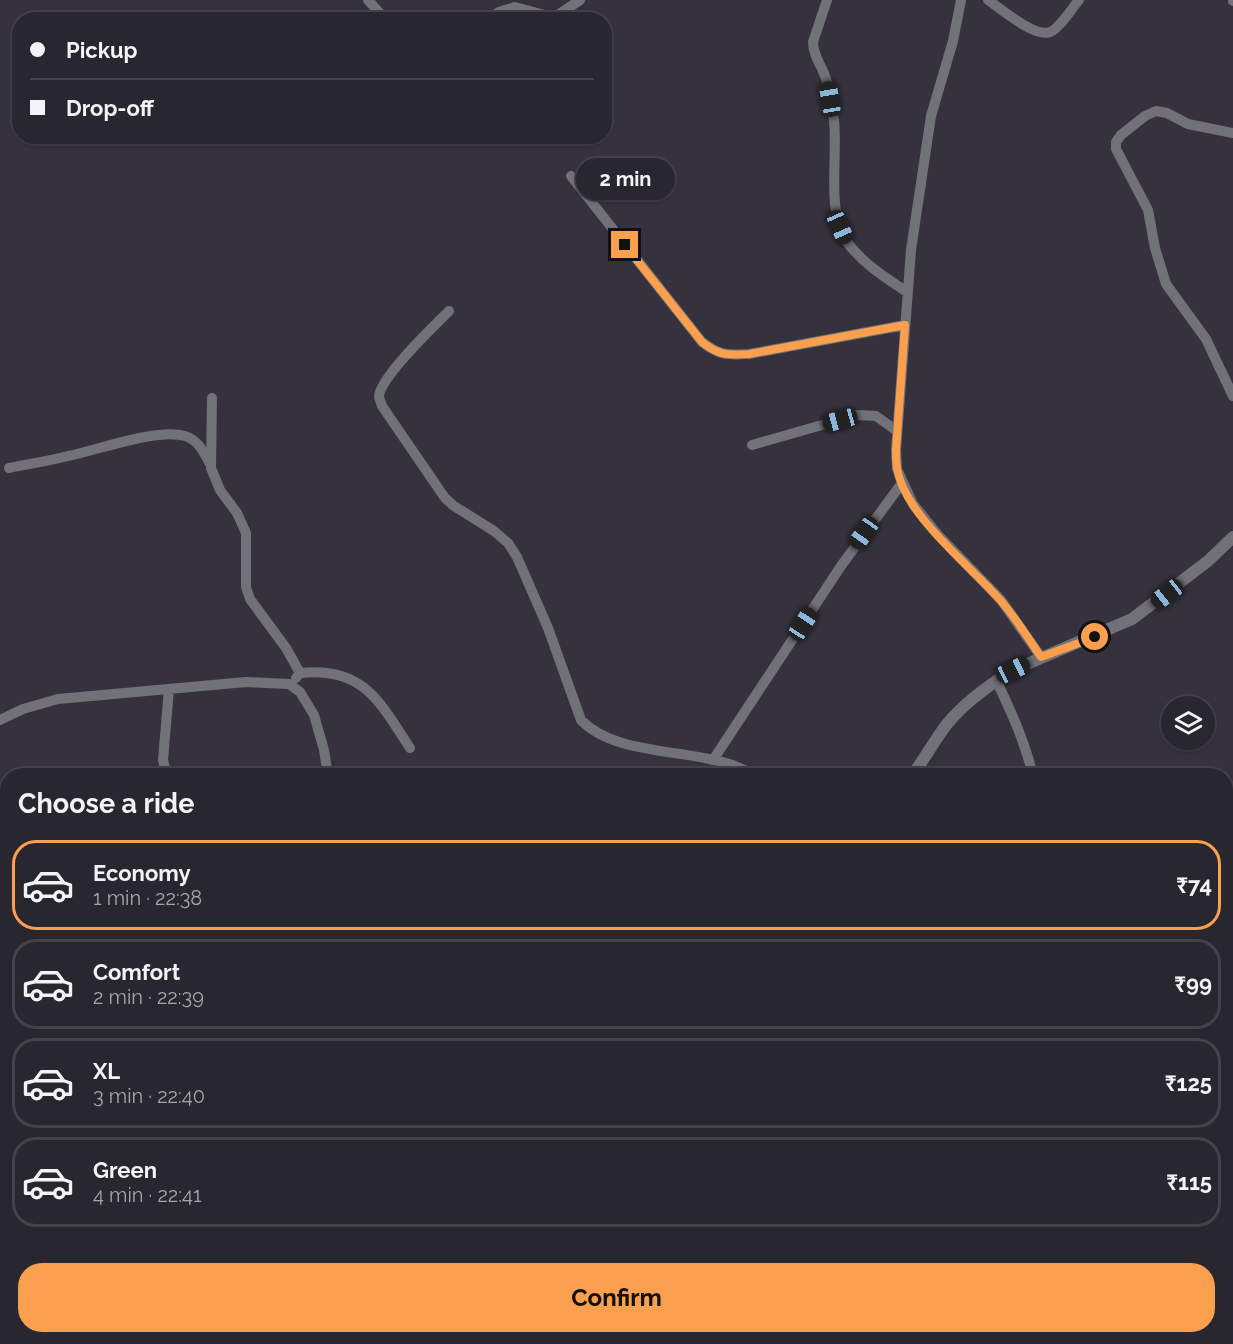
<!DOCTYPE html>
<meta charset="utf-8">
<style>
:root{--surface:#28262e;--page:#302e36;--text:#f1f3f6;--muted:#a5a5aa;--line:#44434a;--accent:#fa9f4e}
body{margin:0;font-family:Raleway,sans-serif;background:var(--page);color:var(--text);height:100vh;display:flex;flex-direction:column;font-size:22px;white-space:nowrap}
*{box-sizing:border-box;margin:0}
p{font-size:20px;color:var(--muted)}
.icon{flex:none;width:33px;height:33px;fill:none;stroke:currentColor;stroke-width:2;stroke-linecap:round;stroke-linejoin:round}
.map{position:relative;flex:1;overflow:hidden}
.side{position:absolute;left:0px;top:768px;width:1233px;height:576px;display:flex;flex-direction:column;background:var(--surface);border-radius:24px 24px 0 0;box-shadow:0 2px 4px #0004,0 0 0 2px var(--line)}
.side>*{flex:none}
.top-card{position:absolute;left:12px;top:12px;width:600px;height:132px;border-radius:24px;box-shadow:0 2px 4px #0004,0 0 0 2px var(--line);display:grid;align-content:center;height:132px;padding:0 18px;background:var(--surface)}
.controls{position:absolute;left:1161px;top:696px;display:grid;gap:12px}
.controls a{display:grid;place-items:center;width:54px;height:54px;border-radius:50%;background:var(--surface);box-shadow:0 2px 4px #0004,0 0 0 2px var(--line);font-size:30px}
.end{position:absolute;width:27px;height:27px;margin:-14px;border:8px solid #fa9f4e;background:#111;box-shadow:0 0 0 3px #111}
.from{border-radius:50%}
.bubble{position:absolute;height:42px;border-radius:21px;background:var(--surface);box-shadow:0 2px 4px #0004,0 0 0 2px var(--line);font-size:20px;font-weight:700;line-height:42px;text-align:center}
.car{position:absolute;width:18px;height:36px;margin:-18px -9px;border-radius:8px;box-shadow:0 0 4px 2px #0007;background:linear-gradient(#222 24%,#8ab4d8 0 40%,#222 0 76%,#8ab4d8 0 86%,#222 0)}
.top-card b{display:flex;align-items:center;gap:21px;height:57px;font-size:22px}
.top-card b+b{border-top:2px solid var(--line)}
.top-card i{width:15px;height:15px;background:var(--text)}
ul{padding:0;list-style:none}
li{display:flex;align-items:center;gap:18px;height:90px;margin:0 12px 9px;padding:0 6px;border:3px solid var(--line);border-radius:24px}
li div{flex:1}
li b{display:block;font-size:22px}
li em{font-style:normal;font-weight:700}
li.current{border-color:var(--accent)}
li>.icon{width:54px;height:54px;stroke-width:1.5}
h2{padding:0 18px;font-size:27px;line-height:72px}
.primary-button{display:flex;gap:12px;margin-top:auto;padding:12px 18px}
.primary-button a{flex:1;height:69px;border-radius:24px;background:var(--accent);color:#111;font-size:24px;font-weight:700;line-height:69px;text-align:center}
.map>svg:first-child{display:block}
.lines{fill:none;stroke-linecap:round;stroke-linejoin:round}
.minor{stroke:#717278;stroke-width:10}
.tertiary{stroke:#717278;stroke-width:12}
.route{stroke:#fa9f4e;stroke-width:8}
</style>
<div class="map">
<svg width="1233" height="1344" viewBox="0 0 1233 1344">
<rect width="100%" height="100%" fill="#36323d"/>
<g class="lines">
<path class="minor" d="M368 0 386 20
M827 0 813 42C813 55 821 65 825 76 830 90 832 107 834 121 838 156 826 213 847 242 862 263 886 278 907 292
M961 0 953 41 931 116 911 250 896 450 897 469 913 504 938 535 1001 600 1041 657
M988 0C1001 9 1035 38 1050 32 1059 29 1072 8 1079 0
M1233 0V1
M486 20 499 12 515 7 548 16 558 15 580 0
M1233 133 1188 124 1167 113 1156 111 1145 116 1121 135 1116 142V149L1148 210 1155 248 1166 284 1206 339 1233 396
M571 176 702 342C720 356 727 355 749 354L905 325
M449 311C434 326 379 378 379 397 380 400 381 403 382 406L445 498 454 506 494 531 508 543 517 557 548 628 581 720C620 761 709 745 755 776
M212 398 211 468 220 490 237 513 246 533V587L250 599 286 648 300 673
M752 445 857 415 876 416 897 431
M9 468C29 464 49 461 68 456 98 450 157 428 185 436 198 440 203 451 209 462
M296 678 300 673C363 666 380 702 410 748
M996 680C1011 711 1025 742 1033 776
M0 720 23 709 58 699 246 682 289 684 300 692 314 715 324 750 328 776
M713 760 841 566 902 483
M167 776 163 760 169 689
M1226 955 1233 954
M1226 983 1233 984
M1226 1011 1233 1013
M1226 1151 1233 1143
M469 1336 473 1344
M754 1336 758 1344
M1025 1336 1028 1344
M1057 1344 1065 1336"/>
<path class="tertiary" d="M912 776C924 759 935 740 947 724 965 702 989 685 1013 670L1132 619 1208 561 1233 537
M693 1344 696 1336"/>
</g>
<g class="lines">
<path class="route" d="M625 245 702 342C720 356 727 355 749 354L905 325 896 450C896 456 896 462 897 468 904 515 971 566 1001 601 1016 618 1028 638 1041 657L1095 637"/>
</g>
</svg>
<div class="controls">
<a><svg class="icon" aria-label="layers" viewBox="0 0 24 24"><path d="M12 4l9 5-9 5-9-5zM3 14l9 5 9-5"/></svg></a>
</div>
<i class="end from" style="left:1095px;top:637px"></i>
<i class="end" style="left:625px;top:245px"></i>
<div class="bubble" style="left:576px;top:158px;width:99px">2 min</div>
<i class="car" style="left:830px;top:99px;rotate:351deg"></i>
<i class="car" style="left:840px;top:227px;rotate:156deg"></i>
<i class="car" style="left:840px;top:420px;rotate:255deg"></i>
<i class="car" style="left:864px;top:533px;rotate:215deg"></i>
<i class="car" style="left:1167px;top:594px;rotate:232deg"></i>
<i class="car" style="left:803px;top:624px;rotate:33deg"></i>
<i class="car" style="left:1013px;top:670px;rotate:65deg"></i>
<div class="top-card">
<b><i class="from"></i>Pickup</b>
<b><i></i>Drop-off</b>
</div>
<section class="side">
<h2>Choose a ride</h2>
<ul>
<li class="current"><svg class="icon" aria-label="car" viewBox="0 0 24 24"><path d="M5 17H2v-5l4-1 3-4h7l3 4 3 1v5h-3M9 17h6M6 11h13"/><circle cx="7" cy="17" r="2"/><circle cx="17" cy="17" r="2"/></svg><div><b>Economy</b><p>1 min · 22:38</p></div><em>₹74</em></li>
<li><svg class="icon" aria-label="car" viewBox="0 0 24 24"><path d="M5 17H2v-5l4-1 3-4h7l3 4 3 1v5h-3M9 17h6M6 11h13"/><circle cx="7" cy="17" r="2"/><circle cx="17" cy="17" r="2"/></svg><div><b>Comfort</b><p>2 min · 22:39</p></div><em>₹99</em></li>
<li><svg class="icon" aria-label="car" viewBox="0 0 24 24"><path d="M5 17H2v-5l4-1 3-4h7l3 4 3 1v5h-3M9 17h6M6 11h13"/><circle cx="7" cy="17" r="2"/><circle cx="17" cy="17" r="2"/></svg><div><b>XL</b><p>3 min · 22:40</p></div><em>₹125</em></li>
<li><svg class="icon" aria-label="car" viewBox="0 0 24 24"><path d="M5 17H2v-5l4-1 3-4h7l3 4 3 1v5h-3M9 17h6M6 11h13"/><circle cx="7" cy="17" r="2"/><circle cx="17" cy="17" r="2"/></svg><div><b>Green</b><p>4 min · 22:41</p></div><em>₹115</em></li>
</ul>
<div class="primary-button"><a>Confirm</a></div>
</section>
</div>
